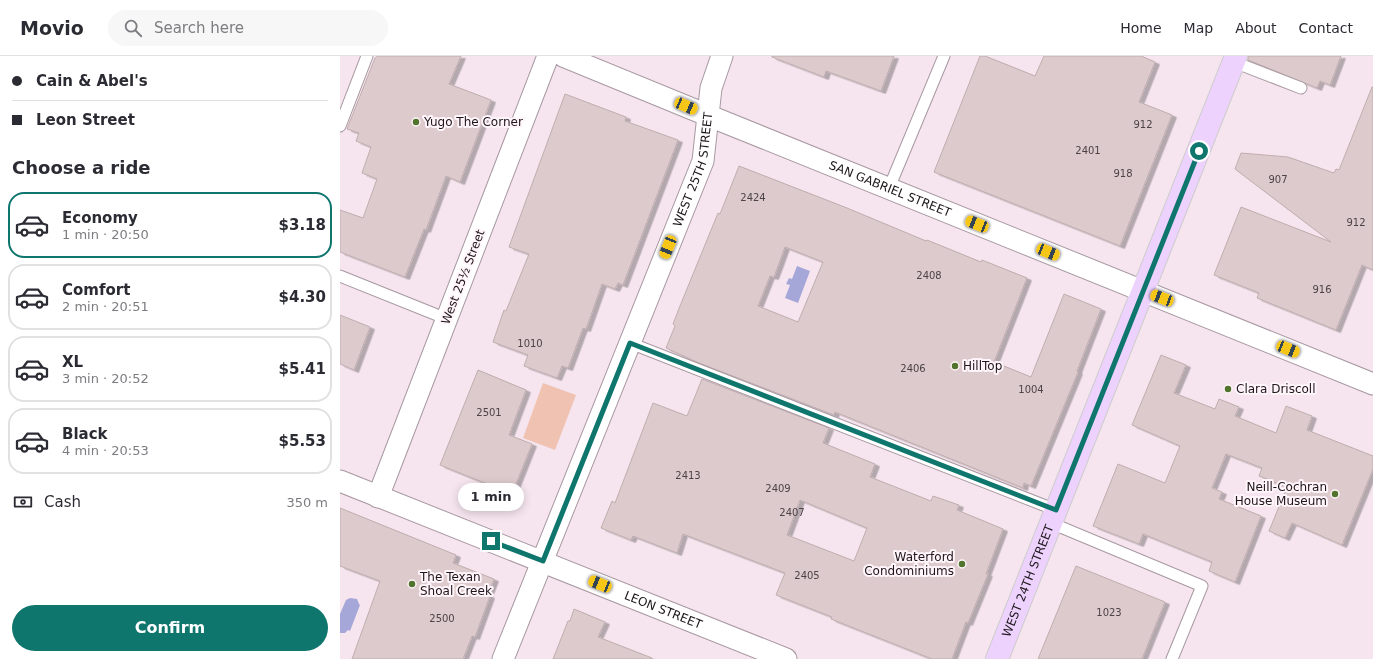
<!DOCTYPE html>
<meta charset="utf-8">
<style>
:root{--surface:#fff;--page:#f7f7f7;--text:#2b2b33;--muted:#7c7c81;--line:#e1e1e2;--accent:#0f766e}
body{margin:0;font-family:"DejaVu Sans",sans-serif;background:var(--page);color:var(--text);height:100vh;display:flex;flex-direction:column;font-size:15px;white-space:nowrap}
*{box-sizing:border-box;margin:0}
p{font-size:13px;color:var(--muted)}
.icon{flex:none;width:22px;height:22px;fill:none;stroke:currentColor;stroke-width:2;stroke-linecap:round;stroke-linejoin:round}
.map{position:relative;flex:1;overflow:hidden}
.sheet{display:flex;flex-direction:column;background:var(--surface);width:340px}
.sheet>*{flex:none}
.top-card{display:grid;align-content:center;height:88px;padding:0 12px;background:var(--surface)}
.end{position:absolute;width:18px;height:18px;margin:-9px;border:5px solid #0f766e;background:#fff;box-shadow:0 0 0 2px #fff}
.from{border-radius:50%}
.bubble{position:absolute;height:28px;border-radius:14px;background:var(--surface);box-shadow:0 2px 10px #0003;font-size:13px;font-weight:700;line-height:28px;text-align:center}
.car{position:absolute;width:12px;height:24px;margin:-12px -6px;border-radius:5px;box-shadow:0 0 3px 1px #0007;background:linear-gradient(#f5c518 24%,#345 0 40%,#f5c518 0 76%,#345 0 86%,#f5c518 0)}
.top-card b{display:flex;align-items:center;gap:14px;height:38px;font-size:15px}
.top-card b+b{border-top:1px solid var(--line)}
.top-card i{width:10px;height:10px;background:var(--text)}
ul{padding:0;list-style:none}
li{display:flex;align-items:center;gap:12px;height:66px;margin:0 8px 6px;padding:0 4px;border:2px solid var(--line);border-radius:16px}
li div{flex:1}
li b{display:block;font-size:15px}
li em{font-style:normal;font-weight:700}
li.current{border-color:var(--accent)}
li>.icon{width:36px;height:36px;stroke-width:1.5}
h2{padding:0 12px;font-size:18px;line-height:48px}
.pay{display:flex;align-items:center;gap:10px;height:44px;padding:0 12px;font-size:15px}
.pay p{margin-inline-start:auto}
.cta{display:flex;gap:8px;margin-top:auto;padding:8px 12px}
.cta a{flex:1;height:46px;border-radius:24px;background:var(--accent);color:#fff;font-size:16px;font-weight:700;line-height:46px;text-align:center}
header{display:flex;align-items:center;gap:24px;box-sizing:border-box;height:56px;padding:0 20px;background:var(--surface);border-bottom:1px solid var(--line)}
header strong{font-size:19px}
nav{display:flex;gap:22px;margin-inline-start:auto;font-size:14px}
.search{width:280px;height:36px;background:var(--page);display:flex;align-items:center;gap:10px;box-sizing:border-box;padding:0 14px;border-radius:22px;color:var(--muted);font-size:15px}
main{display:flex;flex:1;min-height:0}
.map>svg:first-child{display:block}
.green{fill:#efc2b1}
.water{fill:#a5a7d9}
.building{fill:#ddcacc;stroke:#c0adaf;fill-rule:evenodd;filter:url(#shadow)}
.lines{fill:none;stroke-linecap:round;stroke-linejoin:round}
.lane-casing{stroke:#a798a1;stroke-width:13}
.street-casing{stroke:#a798a1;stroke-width:23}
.primary-casing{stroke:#cdcccc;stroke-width:24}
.lane{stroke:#fff;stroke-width:11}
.street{stroke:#fff;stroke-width:21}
.primary{stroke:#eed2fe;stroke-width:22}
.route{stroke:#0f766e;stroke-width:5}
.poi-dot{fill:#51742d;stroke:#fff5fa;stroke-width:1.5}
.labels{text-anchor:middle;stroke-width:4;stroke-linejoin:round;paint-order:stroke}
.number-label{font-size:10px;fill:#4c4346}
.poi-label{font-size:12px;fill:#1c1619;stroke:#fff5fa;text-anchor:start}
.street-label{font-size:12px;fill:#1c1619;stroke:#fff5fa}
</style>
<header>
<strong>Movio</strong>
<div class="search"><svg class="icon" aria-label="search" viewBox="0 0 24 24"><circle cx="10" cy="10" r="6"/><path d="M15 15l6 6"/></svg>Search here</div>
<nav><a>Home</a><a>Map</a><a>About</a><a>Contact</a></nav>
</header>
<main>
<section class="sheet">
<div class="top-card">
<b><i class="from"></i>Cain &amp; Abel's</b>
<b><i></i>Leon Street</b>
</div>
<h2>Choose a ride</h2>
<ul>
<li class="current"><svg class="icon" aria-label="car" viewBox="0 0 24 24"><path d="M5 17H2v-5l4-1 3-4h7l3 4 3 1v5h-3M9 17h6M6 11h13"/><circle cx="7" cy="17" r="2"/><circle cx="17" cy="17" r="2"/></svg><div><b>Economy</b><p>1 min · 20:50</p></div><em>$3.18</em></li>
<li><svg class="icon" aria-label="car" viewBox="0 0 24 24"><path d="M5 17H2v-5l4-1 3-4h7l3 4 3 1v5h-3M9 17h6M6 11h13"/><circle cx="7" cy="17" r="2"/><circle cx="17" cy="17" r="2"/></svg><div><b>Comfort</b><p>2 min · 20:51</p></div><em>$4.30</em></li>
<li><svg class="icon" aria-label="car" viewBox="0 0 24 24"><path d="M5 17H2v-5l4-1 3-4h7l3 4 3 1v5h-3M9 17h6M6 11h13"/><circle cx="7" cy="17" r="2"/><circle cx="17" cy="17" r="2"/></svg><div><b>XL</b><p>3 min · 20:52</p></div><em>$5.41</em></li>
<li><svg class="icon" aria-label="car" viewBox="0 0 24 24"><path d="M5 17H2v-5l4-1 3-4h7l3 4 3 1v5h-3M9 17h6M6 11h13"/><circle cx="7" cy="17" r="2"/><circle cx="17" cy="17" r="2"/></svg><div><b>Black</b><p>4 min · 20:53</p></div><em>$5.53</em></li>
</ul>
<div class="pay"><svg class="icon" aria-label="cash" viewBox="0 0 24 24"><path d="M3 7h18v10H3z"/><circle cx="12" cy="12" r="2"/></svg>Cash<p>350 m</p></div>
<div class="cta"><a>Confirm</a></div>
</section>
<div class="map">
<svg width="1033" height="603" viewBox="0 0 1033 603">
<defs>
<filter id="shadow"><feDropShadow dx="4.5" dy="2.5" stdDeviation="0" flood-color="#0004"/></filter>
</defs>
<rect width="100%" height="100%" fill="#f6e5ee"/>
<path class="green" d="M203 327 236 339 215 394 183 382Z"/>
<path class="water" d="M457 210 470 215 458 247 445 242 450 229 446 228 449 222 452 223Z
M10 542 17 543 19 548 20 549 10 575 8 574 5 577H0V558L6 544Z"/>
<path class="building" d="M38 0H121L109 28 151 44 120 126 106 120 86 174 84 173 65 221 0 196V154L23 162 37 123 22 117 31 91 16 85 19 77 7 73 35 2Z
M432 0H554L541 35 486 15 484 21 432 1Z
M640 0H645L695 20 704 0H801L815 6 799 46 832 59 780 190 594 116Z
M908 0H1001L990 29 980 25 977 32 908 4Z
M1032 31H1033V214L1022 209 996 274 917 242 919 237 874 219 901 151 991 186 895 113 901 97 948 101 994 117 996 113 999 114Z
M225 38 286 61 285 65 338 84 283 229 278 227 275 233 262 228 246 273 243 272 228 312 222 310 217 322 184 310 188 299 153 286 164 254 166 255 189 198 169 191Z
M399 110 507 152 586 185 587 184 641 206 642 204 687 222 654 306 691 321 724 238 761 253 737 315 738 316 691 430 684 427 683 432 495 356 494 359 359 307 326 292 335 270 333 268 340 250 378 157 380 158ZM445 191 483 206 458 266 418 250 430 220 434 221Z
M0 259 30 271 14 314 0 308Z
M821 299 846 309 834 337 875 353 879 343 899 351 895 360 936 377 946 350 972 360 967 374 1033 400V413L1002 489 952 467 945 482 929 475 947 431 919 420 922 412 886 398 872 432 882 436 879 443 921 460 895 526 869 515 872 506 803 478 799 488 753 470 778 408 825 427 840 390 792 369Z
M138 314 186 334 169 379 192 388 172 438 100 409Z
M362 323 489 372 483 387 535 408 530 421 591 445 593 440 619 449 617 454 663 473 646 518H648L628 567 626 566 612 603H592L491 563 492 561 436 539 445 517 343 478 337 497 293 480 291 484 261 472 272 445 275 447 313 347 347 360ZM460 444 527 472 514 505 447 479Z
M0 452 116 499 113 507 154 523 148 539 150 540 135 581 132 580 123 603H12L40 525 0 510Z
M736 510 825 546 802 603H698Z
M234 553 265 566 258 581 312 602V603H213L228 565H230Z"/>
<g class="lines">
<defs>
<path id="lane" d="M894 6 961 32
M0 70 27 0
M549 132 604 0
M0 220 107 263
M290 287 716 454
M711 467 862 530 832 603"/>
<g id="street">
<path id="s1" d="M223 0 367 59 1033 328"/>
<path id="s2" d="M0 425 446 603"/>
<path d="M38 441 208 0"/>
<path id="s3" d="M163 603 363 105 371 32 382 0"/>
</g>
<g id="primary">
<path id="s4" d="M657 603 896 0"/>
</g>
</defs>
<use href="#lane" class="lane-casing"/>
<use href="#street" class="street-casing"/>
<use href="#primary" class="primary-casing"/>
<use href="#lane" class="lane"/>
<use href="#street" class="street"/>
<use href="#primary" class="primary"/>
</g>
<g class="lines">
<path class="route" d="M151 485 203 505 290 287 716 454 859 95"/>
</g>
<g class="poi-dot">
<circle cx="76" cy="66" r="4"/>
<circle cx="615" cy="310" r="4"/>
<circle cx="888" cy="333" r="4"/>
<circle cx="995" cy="438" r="4"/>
<circle cx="622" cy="508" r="4"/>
<circle cx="72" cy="528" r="4"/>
</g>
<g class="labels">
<g class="number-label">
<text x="803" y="72">912</text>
<text x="748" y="98">2401</text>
<text x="783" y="121">918</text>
<text x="938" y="127">907</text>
<text x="413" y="145">2424</text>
<text x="1016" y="170">912</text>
<text x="589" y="223">2408</text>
<text x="982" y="237">916</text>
<text x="190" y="291">1010</text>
<text x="573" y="316">2406</text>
<text x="691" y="337">1004</text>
<text x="149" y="360">2501</text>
<text x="348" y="423">2413</text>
<text x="438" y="436">2409</text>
<text x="452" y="460">2407</text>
<text x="467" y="523">2405</text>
<text x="769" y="560">1023</text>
<text x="102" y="566">2500</text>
</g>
<g class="poi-label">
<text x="84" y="70">Yugo The Corner</text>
<text x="623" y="314">HillTop</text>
<text x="896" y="337">Clara Driscoll</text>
<text x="987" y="435" text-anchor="end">Neill-Cochran<tspan x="987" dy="14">House Museum</tspan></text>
<text x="614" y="505" text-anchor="end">Waterford<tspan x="614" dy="14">Condominiums</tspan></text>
<text x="80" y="525">The Texan<tspan x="80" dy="14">Shoal Creek</tspan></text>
</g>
<g class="street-label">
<text dy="4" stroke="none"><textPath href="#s3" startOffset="526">WEST 25TH STREET</textPath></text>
<text dy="4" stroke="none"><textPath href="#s1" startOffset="353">SAN GABRIEL STREET</textPath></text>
<text transform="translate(123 221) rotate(-69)" y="4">West 25½ Street</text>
<text dy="4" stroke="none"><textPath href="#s4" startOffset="84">WEST 24TH STREET</textPath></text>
<text dy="4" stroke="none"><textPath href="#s2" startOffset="348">LEON STREET</textPath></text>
</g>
</g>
</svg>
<i class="end from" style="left:859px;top:95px"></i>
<i class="end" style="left:151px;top:485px"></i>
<div class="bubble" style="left:118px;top:427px;width:66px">1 min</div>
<i class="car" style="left:346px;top:50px;rotate:113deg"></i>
<i class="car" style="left:637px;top:168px;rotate:292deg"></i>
<i class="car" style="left:328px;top:191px;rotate:202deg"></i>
<i class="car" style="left:708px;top:196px;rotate:112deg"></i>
<i class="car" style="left:822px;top:242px;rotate:291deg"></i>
<i class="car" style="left:948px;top:293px;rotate:112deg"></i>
<i class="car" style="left:260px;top:528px;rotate:292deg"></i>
</div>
</main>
